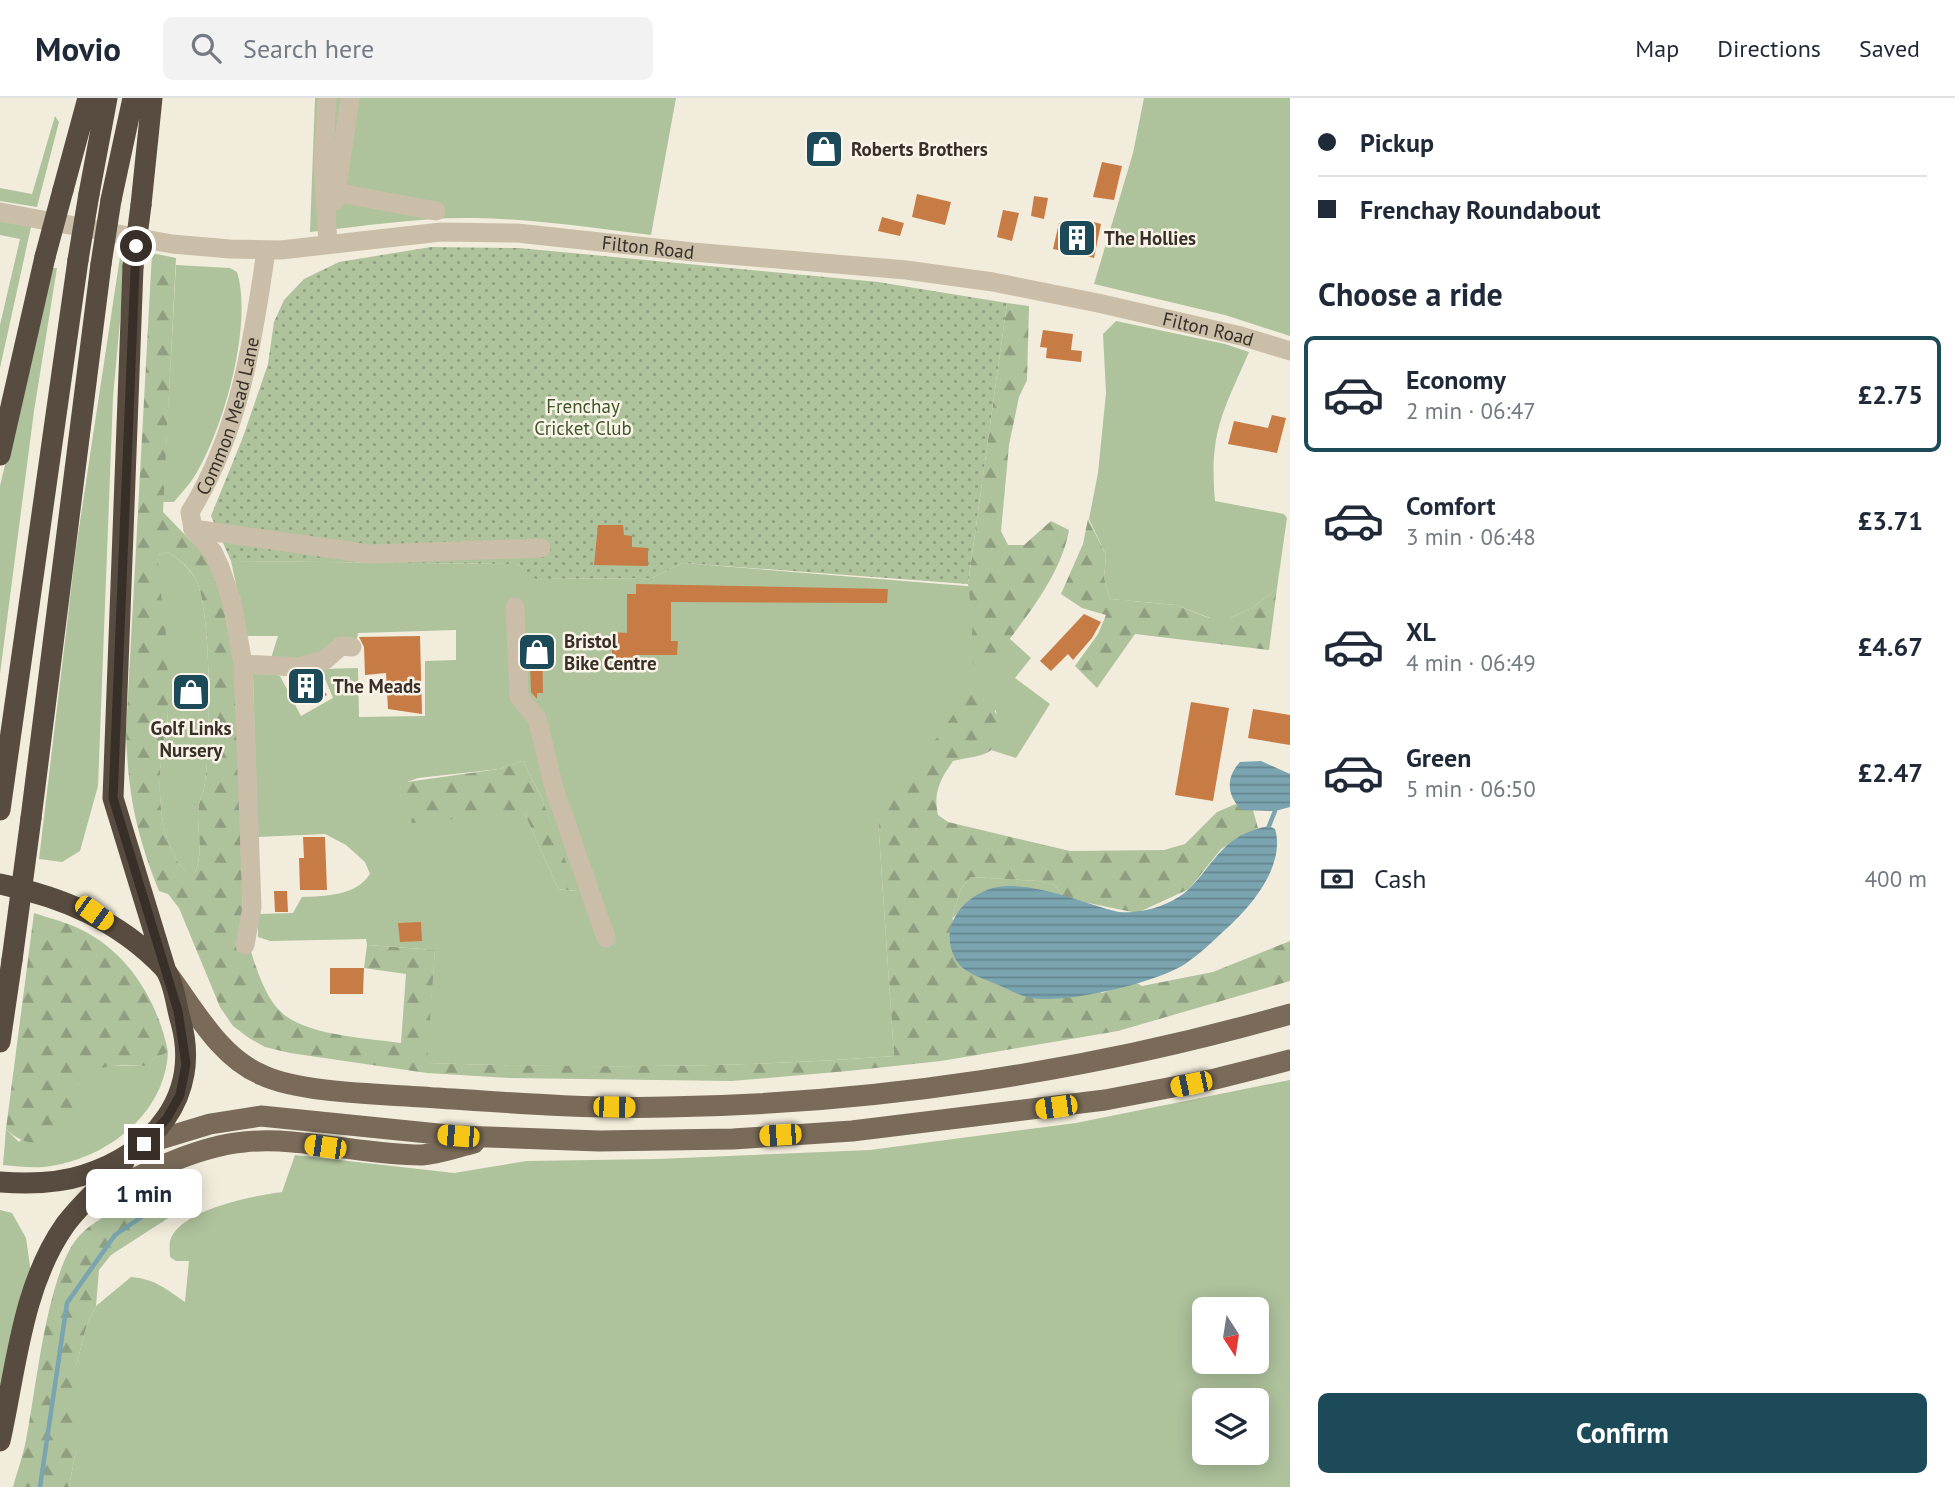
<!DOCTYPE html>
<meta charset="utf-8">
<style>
:root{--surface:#fff;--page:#f2f2f3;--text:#1f2937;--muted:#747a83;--line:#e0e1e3;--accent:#1d4a59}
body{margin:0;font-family:"PT Sans",sans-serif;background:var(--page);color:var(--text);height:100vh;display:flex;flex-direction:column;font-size:26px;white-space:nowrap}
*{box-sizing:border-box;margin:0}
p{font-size:23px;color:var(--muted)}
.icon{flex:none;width:38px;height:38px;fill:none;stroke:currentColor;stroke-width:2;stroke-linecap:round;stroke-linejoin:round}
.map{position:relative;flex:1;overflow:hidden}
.drawer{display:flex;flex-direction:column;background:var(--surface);width:665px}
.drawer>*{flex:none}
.hud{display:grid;align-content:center;height:154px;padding:0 28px;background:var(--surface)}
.needle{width:46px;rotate:168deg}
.buttons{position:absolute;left:1192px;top:1199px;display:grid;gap:14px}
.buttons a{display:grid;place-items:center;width:77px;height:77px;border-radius:10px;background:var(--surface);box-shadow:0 4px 18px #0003;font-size:35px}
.end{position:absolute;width:32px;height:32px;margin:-16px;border:9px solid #372f28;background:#fff;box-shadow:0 0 0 4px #fff}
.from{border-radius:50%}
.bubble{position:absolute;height:49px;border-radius:10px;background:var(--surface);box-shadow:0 4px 18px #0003;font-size:23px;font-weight:800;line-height:49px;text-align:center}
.car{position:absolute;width:21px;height:42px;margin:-21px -10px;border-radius:9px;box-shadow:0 0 5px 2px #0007;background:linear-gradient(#f5c518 24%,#345 0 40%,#f5c518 0 76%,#345 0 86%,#f5c518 0)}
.hud b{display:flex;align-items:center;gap:24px;height:66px;font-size:26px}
.hud b+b{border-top:2px solid var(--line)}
.hud i{width:18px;height:18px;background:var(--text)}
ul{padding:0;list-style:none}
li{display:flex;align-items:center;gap:21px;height:116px;margin:0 14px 10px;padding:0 14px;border:4px solid transparent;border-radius:10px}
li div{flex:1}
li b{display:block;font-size:26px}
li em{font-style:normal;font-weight:800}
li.selected{border-color:var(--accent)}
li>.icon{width:63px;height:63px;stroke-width:1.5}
h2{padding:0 28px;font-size:32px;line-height:84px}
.pay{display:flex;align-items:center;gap:18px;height:77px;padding:0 28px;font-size:26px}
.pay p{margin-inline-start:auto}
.primary-button{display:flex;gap:14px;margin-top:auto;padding:14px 28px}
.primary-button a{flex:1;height:80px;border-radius:10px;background:var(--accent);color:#fff;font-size:28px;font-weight:800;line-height:80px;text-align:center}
header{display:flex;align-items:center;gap:42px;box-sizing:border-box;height:98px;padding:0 35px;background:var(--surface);border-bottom:2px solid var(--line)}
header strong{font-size:33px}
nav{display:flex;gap:38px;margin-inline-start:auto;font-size:24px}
.search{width:490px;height:63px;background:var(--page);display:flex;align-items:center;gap:18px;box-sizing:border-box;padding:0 24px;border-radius:10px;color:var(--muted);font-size:26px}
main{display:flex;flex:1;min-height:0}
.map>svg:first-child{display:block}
.green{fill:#aec29c;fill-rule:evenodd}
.forest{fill:url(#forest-firs);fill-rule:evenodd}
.park{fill:url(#park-dots)}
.water{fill:url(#water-rules)}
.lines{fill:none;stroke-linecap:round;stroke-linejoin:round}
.stream{stroke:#7aa4b0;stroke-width:4.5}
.building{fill:#c77c45}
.minor{stroke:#cbbea8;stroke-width:19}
.major{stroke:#796a59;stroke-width:21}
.highway{stroke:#584b3f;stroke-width:21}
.highway-bridge{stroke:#584b3f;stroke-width:21}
.route{stroke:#372f28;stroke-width:9}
.labels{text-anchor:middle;stroke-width:5;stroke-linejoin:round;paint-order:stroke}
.poi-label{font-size:19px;font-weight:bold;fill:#372f28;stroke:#faf5e8;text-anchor:start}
.street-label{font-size:19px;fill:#372f28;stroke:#faf5e8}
.park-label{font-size:19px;fill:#3f562b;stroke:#faf5e8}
</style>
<header>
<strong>Movio</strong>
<div class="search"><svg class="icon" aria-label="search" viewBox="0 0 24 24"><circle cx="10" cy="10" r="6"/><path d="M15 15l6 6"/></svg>Search here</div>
<nav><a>Map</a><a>Directions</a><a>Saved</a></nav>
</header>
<main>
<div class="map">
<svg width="1290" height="1389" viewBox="0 0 1290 1389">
<defs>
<pattern id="forest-firs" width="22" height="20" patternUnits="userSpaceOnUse" patternTransform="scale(1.75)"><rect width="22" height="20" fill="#aec29c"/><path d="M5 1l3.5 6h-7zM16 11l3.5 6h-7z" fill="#8e9e7f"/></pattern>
<pattern id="park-dots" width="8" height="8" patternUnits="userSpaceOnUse" patternTransform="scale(1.75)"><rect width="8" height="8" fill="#aec29c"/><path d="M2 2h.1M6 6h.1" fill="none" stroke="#8e9e7f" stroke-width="1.8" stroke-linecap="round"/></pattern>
<pattern id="water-rules" width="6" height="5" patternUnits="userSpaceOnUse" patternTransform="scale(1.75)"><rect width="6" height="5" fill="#7aa4b0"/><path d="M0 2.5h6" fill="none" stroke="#65868f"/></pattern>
</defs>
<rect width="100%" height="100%" fill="#f2ecdc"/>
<path class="green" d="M315 0H676L651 137C593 130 534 121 475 120 420 119 365 128 310 134Z
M1144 0H1290V238L1225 217 1094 186 1133 55Z
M55 18 59 24 37 109 0 103V90L32 96Z
M0 123 31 129 0 270V227L20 141 0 137Z
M123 139 127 148 113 299 98 688 80 753 62 764 39 761 76 450Z
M176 167 230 170 237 174C253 226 224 328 197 374 191 385 182 394 174 404H163Z
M52 170H57L34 313 0 576V388Z
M1116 223 1225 246 1249 254C1222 316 1209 335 1215 403L1284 416 1287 420 1277 490 1252 510 1230 520H1210L1176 507 1110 501 1104 480 1106 457 1089 421 1098 375 1106 295 1103 236Z
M168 454C180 462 191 471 197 484 212 519 211 652 204 691 203 696 200 701 199 706 195 730 205 751 195 774H187C159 749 157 691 162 656 163 642 168 628 168 613 168 561 156 509 158 457Z
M231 463 517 466 537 481 652 480 683 465 1041 494 1009 540 1031 560 1015 580 1050 606 1016 660 991 652 998 643 996 612 878 721 894 958C739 970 582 970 426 965L435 852 367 847 366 841 270 843 258 839V816L293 815 302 799C325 798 356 798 370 776L365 764 346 747 325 736 257 739 253 576 271 575 280 578 301 618 333 600 321 571 358 570 359 619 425 618V563L456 562V532L358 535 357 541 320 561 271 560 278 538H247ZM523 663 542 701 576 793 558 791 524 714 407 684 418 680 499 671Z
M971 779 1038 783 1055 787 1064 800C1013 785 991 778 952 821L961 790Z
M168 954C165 1015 109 1059 51 1068 36 1071 18 1068 3 1067L6 1031 19 1044 77 987 85 974 106 968H148L153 961Z
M1290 982V1389H69L76 1352V1268L86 1230 96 1208 131 1179C155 1181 166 1191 185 1204L189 1163H176L170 1159C170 1154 169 1147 170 1143 179 1111 254 1098 282 1094L295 1057 454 1075 527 1063 658 1061 870 1052 1076 1025ZM1204 1211H1256V1264H1204ZM1204 1302H1256V1354H1204Z
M0 1112 12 1115 26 1140 31 1175 0 1308Z"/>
<path class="forest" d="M152 155 176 160 163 414 190 442 209 457 217 474 237 565 243 825C250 850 261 896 281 914 306 938 368 940 401 945L406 876 364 870 367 847 435 852 427 965C582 970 739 970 894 958L878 721 972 591C991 604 1016 632 990 653 982 659 963 660 953 663 940 682 933 694 938 717L948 724 1070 753 1164 752 1185 746 1217 714 1236 706 1242 711 1253 712 1258 730 1221 751 1189 791 1137 815 1064 800 1055 787 1038 783 971 779 961 790 952 821 1102 895 1135 884 1142 888 1213 874 1290 843V883L1118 933 941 963 848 973 732 983 509 980 427 975 290 955 265 949 249 940 233 928 220 909 179 810 168 796 159 793C136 735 128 697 126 634ZM168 454C180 462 191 470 197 484 212 519 211 651 204 691 203 696 200 701 199 706 195 730 205 751 195 774H187C159 749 157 691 162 656 163 642 168 628 168 613 168 589 168 562 166 538 165 509 157 487 158 457Z
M1007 205 1029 208 1027 282 1019 299 1009 347 1001 433 1008 447H1024L1051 423 1069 432C1060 484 1014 533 984 575L974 567 970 558 973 525 968 486Z
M1088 421 1106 457 1104 480 1110 501 1176 507 1209 520H1230L1252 510 1277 490 1269 552 1135 536 1097 590 1075 568 1098 536 1106 517 1082 510 1061 496 1083 446Z
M523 663 542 701 577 793 558 791 524 714 412 725 405 703 407 684 499 671Z
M34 815C49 820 66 824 80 831 128 854 158 903 168 954L153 961 149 968C122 968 93 963 77 987L80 1001C62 1032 40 1063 6 1031Z
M179 1084 190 1106 111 1157 99 1172 96 1208 86 1230 76 1268V1352L69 1389H13C17 1374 23 1358 26 1342 36 1294 47 1171 80 1137 104 1112 149 1101 179 1084Z"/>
<path class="park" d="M431 149 519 150 878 184 1007 205 968 486 683 465 652 480 536 481 517 466 231 463 211 418 243 339 268 266 274 224 284 202 304 181 339 164Z"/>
<path class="water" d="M1261 663 1290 676V709L1275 713 1242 712C1226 697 1226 679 1240 664Z
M1269 728 1275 731C1286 767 1251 809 1226 831 1213 843 1200 856 1185 866 1156 885 1066 906 1031 900 1019 898 1007 890 996 886 983 880 963 875 956 862 934 824 973 787 1010 788 1046 788 1085 806 1119 814 1142 816 1173 807 1190 790 1217 762 1223 737 1269 728Z"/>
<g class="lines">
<path class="stream" d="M1269 728 1275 713
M40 1389 67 1205 115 1137 177 1095"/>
</g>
<path class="building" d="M1102 64 1122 68 1114 102 1093 99Z
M917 96 951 104 945 127 912 119Z
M1034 98 1048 100 1044 121 1031 118Z
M1003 112 1019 115 1012 143 997 139Z
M882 119 904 125 900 138 878 133Z
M1086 122 1101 126 1094 160 1053 151 1059 125 1085 129Z
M1043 232 1073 236 1071 252 1082 253 1081 264 1046 260 1047 250H1049L1040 249Z
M1272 317 1286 320 1277 355 1228 346 1234 323 1268 330Z
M598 427H623L624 437 632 438V449L648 450V468L594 467Z
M636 486 888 491 887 505 671 504V543H678L677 557H635V563L612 562V534L627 535V496H636Z
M1084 516 1101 524 1092 540 1073 562 1068 556 1051 573 1040 563Z
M420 538 422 616 388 611 386 575 365 577 364 549 359 539Z
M529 541H542L543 595H537V601L531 594Z
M322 575 324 583 321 589 327 597 316 603 311 594 296 603 287 590 302 580Z
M1191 604 1229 610 1213 703 1175 697Z
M1253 611 1290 617V647L1248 640Z
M303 739H325L327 792H300L299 760H304Z
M274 793H287L288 814H275Z
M421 824 422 843 400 844 398 825Z
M330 870H364L363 896H330Z"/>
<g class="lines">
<g class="minor">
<path d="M327 0 323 67 328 146"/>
<path d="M334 94 436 113"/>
<path d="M335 103 350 0"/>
<path id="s1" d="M0 114 172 146 230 151 281 152 441 134 517 135 693 154 906 172 993 184 1098 205 1241 238 1290 253"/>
<path d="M193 431 370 456 541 450"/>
<path d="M515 509 519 599 537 620 554 690 606 840"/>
<path d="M243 566 297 569 325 562 341 548 352 549"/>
<path id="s2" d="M245 847 252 809 243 566 232 504 220 469 213 454 193 431 190 414C239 335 253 244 266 153"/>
</g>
<path class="major" d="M170 879C196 914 220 959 262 977 302 996 390 996 437 1000 513 1005 590 1011 667 1009 874 1006 1091 973 1290 916
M144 1046 210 1026 261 1018 458 1038 599 1043 733 1041 852 1033 1105 1002 1215 981 1290 962
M89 1103C136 1080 191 1049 244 1044 298 1038 364 1057 421 1057 438 1056 457 1049 474 1045"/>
<path class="highway" d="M63 92 88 0
M89 96 107 0
M111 102 133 0
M141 107 152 0
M133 169 113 700 165 870
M0 357 45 159
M0 712 78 162
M31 720 101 166
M0 786C62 799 118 822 163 869 174 880 176 909 181 924 201 998 153 1055 84 1077 57 1086 28 1086 0 1084
M0 944 12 862
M0 1343C16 1271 22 1188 65 1127 81 1105 105 1085 124 1064"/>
<path class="highway-bridge" d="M45 159 63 92
M78 162 89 96
M101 166 111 102
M133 169 141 107
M12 862 31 720"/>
</g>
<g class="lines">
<path class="route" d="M136 148 113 700 178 913 186 966 180 997 167 1020 144 1046"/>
</g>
<defs>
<symbol id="shop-square" viewBox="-11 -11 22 22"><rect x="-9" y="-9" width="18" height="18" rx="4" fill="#1d4a59" stroke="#faf5e8"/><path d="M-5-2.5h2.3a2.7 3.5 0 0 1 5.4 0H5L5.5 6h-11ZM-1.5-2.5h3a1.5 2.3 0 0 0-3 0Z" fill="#fff"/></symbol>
<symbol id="building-square" viewBox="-11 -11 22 22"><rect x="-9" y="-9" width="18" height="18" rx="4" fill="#1d4a59" stroke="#faf5e8"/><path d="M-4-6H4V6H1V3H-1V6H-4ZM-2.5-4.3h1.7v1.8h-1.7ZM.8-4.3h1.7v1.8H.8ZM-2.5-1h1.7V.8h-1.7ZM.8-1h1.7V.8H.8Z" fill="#fff"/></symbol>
</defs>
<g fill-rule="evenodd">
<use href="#shop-square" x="802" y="29" width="44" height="44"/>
<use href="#building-square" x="1055" y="118" width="44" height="44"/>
<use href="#shop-square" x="515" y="532" width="44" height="44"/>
<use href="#building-square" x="284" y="566" width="44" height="44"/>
<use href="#shop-square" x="169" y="572" width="44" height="44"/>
</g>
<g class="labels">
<g class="poi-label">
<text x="851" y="58">Roberts Brothers</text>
<text x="1104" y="147">The Hollies</text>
<text x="564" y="550">Bristol<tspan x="564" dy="22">Bike Centre</tspan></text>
<text x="333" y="595">The Meads</text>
<text x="191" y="637" text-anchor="middle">Golf Links<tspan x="191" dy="22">Nursery</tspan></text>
</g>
<g class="street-label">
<text dy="7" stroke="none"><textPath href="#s1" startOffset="653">Filton Road</textPath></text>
<text dy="7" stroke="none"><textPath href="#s1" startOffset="1220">Filton Road</textPath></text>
<text dy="7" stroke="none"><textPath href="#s2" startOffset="550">Common Mead Lane</textPath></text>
</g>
<g class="park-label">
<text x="583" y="315">Frenchay<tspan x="583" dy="22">Cricket Club</tspan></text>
</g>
</g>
</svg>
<div class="buttons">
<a><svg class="needle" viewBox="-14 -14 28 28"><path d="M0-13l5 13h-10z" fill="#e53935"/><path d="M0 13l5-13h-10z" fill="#747a83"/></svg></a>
<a><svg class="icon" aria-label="layers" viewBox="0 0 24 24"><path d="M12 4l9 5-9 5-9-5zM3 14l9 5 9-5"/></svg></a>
</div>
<i class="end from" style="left:136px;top:148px"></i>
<i class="end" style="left:144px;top:1046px"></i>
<div class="bubble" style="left:86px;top:1071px;width:116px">1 min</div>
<i class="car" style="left:94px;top:815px;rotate:126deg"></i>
<i class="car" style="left:1191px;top:986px;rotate:258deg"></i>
<i class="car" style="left:614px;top:1009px;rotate:91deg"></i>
<i class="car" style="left:1056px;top:1009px;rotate:262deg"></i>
<i class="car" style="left:780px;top:1037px;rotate:266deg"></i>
<i class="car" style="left:458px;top:1038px;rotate:275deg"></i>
<i class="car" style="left:325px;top:1049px;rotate:278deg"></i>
</div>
<section class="drawer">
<div class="hud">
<b><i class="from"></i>Pickup</b>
<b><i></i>Frenchay Roundabout</b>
</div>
<h2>Choose a ride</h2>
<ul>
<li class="selected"><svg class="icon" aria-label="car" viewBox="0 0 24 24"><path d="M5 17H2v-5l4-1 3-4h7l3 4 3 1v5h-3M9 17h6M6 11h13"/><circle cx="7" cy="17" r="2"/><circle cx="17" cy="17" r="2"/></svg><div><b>Economy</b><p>2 min · 06:47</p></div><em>£2.75</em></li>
<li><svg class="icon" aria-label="car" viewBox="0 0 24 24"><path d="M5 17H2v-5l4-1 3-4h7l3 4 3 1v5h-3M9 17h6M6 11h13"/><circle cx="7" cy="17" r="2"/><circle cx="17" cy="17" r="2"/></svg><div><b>Comfort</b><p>3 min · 06:48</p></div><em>£3.71</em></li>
<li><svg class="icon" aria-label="car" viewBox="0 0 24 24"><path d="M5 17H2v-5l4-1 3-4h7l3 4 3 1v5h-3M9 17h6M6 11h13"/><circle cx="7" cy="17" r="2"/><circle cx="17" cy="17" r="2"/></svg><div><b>XL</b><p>4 min · 06:49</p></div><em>£4.67</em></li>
<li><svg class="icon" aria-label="car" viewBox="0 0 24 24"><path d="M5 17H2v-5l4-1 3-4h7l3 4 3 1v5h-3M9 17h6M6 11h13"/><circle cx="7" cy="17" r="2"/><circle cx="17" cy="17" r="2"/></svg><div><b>Green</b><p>5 min · 06:50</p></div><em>£2.47</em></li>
</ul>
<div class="pay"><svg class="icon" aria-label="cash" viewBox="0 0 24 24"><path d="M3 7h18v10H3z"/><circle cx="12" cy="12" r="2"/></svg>Cash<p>400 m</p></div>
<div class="primary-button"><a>Confirm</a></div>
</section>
</main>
